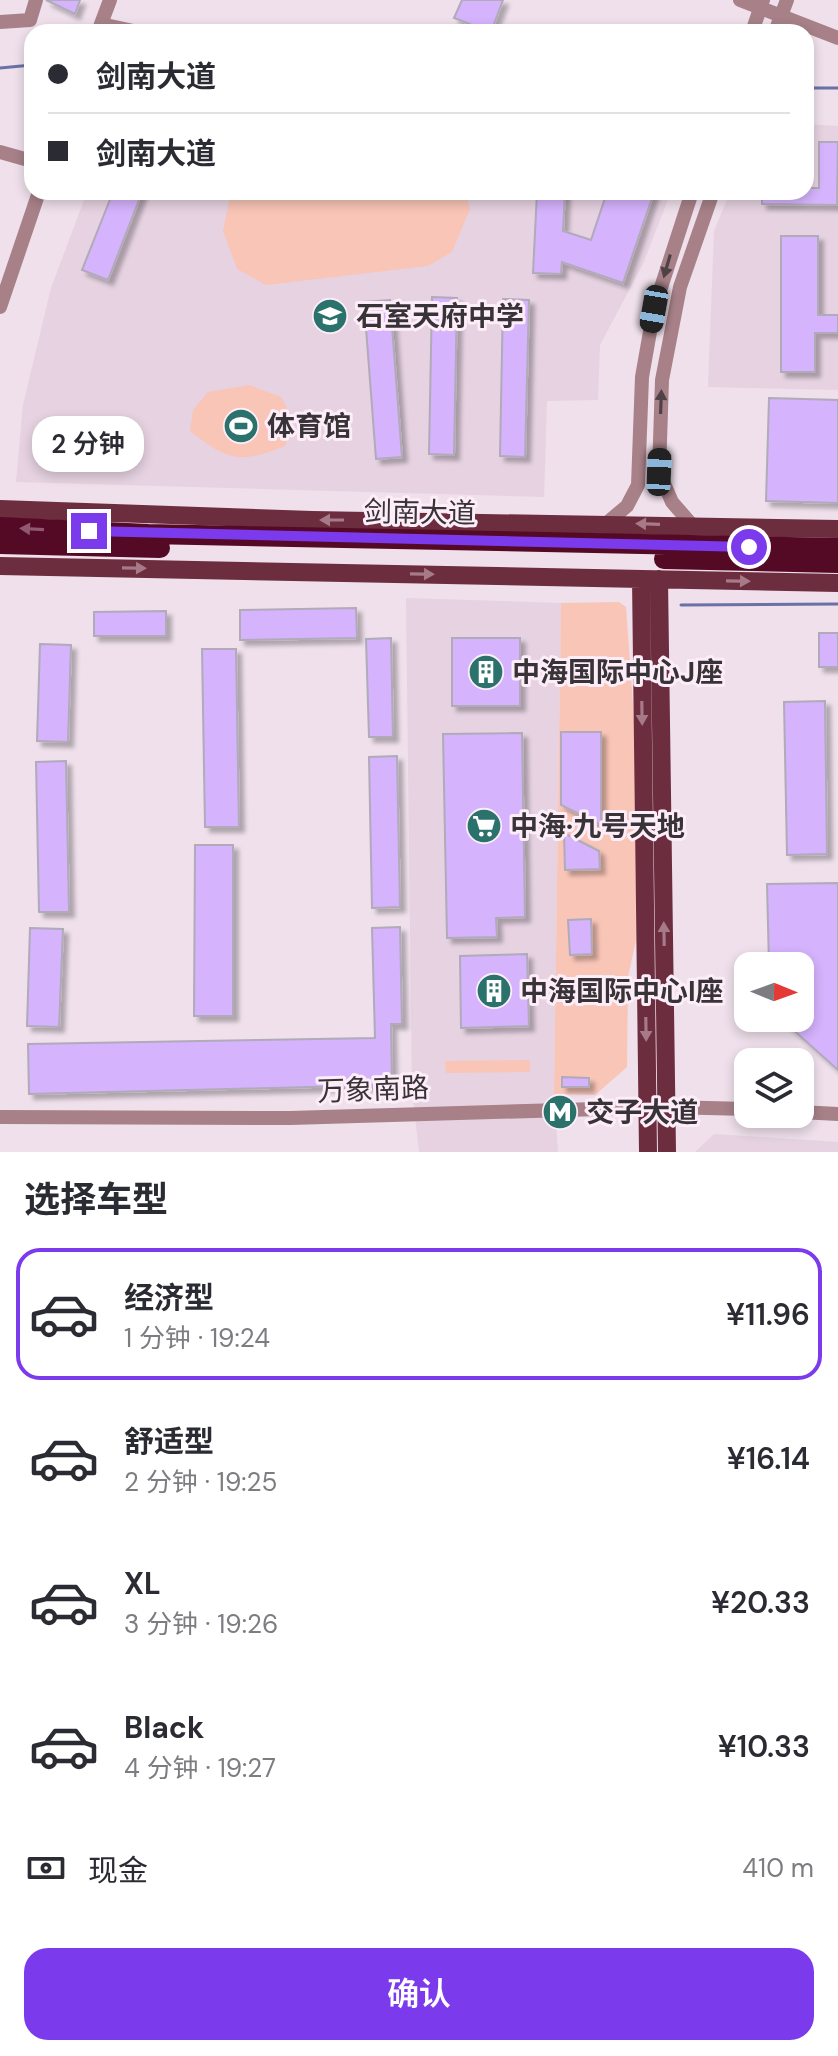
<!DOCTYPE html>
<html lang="zh">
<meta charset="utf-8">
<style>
:root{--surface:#fff;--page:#f7f7f7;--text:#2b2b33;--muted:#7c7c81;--line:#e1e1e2;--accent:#7c3aed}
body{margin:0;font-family:"DM Sans","Noto Sans SC",sans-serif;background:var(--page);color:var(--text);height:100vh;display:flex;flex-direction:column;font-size:30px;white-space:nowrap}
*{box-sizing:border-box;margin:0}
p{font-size:26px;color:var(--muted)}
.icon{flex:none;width:44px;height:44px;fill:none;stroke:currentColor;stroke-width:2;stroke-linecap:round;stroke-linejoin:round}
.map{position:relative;height:1152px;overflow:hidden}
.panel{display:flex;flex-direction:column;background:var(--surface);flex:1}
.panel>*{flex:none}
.hud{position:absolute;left:24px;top:24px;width:790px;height:176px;border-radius:24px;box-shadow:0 4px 12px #0003;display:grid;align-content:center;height:176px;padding:0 24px;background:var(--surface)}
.needle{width:52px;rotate:91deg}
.tools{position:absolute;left:734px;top:952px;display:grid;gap:16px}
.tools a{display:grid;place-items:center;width:80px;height:80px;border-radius:16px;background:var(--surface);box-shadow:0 4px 12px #0003;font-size:40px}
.end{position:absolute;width:36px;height:36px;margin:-18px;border:10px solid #7c3aed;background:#fff;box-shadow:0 0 0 4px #fff}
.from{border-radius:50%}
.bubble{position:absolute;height:56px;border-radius:24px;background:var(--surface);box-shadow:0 4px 12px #0003;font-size:26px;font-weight:600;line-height:56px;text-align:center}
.car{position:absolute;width:24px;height:48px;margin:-24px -12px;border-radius:10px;box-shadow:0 0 6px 2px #0007;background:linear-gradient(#222 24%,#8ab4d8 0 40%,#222 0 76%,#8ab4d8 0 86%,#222 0)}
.hud b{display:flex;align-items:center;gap:28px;height:76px;font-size:30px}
.hud b+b{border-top:2px solid var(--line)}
.hud i{width:20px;height:20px;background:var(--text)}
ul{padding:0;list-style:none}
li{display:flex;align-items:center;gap:24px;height:132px;margin:0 16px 12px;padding:0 8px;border:4px solid transparent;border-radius:24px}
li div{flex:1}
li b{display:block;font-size:30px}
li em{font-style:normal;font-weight:600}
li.current{border-color:var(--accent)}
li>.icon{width:72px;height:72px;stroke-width:1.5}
h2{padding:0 24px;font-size:36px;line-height:96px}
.pay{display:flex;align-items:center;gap:20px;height:88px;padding:0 24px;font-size:30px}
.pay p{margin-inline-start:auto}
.cta{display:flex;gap:16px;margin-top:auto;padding:16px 24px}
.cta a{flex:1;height:92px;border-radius:24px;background:var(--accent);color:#fff;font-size:32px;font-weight:600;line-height:92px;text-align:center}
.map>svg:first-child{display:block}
.built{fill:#e6d2e1}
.green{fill:#f9c5b7}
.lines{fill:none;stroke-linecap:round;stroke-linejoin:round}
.stream{stroke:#6a71a4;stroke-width:3}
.building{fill:#d5b3fd;stroke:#b0aab9;stroke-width:2;filter:url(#shadow)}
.minor{stroke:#a78088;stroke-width:14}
.major{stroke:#6c2d3e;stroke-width:18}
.highway{stroke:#540925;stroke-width:20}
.oneway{fill:#4e4247}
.oneway2{fill:#a67a88}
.oneway3{fill:#8f596f}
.route{stroke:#7c3aed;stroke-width:10}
.labels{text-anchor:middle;stroke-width:6;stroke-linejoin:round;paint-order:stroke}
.poi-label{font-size:28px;font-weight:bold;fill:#383337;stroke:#fdedf8;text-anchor:start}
.street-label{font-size:28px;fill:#383337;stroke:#fdedf8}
</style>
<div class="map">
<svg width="838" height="1152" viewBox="0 0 838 1152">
<defs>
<filter id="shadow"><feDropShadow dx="5" dy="5" stdDeviation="2" flood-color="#0004"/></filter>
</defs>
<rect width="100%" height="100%" fill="#efe0eb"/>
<path class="built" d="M806 124 838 126V390L708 387 714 231 730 192H806Z
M87 192H671L643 264 600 345 598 400 547 401 544 497 16 482 23 405 51 288Z
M406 598 561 603 554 1094 558 1152H419L412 1090Z
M714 1134 838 1142V1152H695Z"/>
<path class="green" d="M231 192H465L470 209 452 252 428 266 266 285 237 269 223 231Z
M249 385 281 397 294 421 285 446C240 464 228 461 190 431L193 410 208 392Z
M619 602 626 607 635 733 636 940 628 977 627 1067 595 1095 554 1094 561 603Z
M530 1060V1072L446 1073 445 1061Z"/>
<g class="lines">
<path class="stream" d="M0 68 32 65
M806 88H838
M681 605 838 604"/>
</g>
<path class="building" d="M46 0H80L75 14Z
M462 0H503L491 32H466L470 24 454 18Z
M819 142H838L837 205 762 204V192H806V188H819Z
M113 192H142L108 280 82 270Z
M537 192H565L563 231 591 240 606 195 654 192 623 283 562 262 561 274 533 273Z
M781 236H818V315H838V333H815V372H781Z
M432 297 457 298 454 455 429 454Z
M503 299 529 300 525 457 500 456Z
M390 300 402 457 376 459 364 302Z
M769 398 838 400V503L766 501Z
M356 608 357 638 240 640V610Z
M166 611V636H94V612Z
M819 633H838V667H819Z
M391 638 393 737H369L366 639Z
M452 638H520V706H452Z
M40 644 71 645 68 742 37 741Z
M202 649H236L239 827H205Z
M825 701 827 854 787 855 784 702Z
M561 732H601V825L561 805Z
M522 733 525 917 496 918 497 937 447 938 443 734Z
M397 756 400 907 372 908 369 757Z
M66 761 69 912H39L36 762Z
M564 833 599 851 600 869 565 870Z
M195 845H233V1016H194Z
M838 883V1070L780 1018H800V966H769L767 884Z
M591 919 592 954 570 955 568 920Z
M400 927 402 1024H391L392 1085 29 1094 28 1044 375 1038 372 928Z
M30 928 63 929 59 1027 27 1026Z
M527 954 529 1026 461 1028 460 956Z
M562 1077 589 1078V1087H562Z"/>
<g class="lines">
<path class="minor" d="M740 0 838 38
M0 22 30 20 36 0
M101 24 138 32
M98 32 110 0
M752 32 763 0
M775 32 787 0
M0 152 32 161
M0 307 39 192
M608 522 627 506 638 485 642 377 654 309 692 192
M692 525 672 502 659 472 662 380 680 287 713 192
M800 1112 838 1114
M0 1117 290 1118 666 1107 748 1109"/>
<path class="major" d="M0 509 312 520 838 529
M0 566 838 583
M641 579 648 1152
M659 579 667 1152"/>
<path class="highway" d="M0 527 148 534 838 548
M0 544 160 548
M664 559 838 563"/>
</g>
<defs><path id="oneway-solid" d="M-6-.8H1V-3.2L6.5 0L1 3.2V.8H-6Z" transform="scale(2)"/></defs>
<g class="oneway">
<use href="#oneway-solid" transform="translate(667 266) rotate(106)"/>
<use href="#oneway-solid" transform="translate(661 402) rotate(-88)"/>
</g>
<g class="oneway2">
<use href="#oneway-solid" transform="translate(332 520) rotate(-180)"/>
<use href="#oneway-solid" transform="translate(648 524) rotate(-178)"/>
<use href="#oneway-solid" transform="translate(134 568) rotate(1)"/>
<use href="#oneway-solid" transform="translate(422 574) rotate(1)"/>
<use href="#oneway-solid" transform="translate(738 581) rotate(1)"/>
<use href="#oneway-solid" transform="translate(642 713) rotate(89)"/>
<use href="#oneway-solid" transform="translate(664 934) rotate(-91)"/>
<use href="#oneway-solid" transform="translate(646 1029) rotate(89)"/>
</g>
<use class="oneway3" href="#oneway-solid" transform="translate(32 529) rotate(-177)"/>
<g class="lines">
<path class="route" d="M89 531 749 547"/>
</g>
<defs>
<symbol id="school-disc" viewBox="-11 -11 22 22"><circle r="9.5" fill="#2a726b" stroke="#fdedf8"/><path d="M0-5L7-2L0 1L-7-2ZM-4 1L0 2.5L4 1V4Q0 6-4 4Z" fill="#fff"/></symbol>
<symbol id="stadium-disc" viewBox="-11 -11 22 22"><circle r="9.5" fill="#2a726b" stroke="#fdedf8"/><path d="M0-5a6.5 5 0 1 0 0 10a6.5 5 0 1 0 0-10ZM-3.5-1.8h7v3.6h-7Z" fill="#fff"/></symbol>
<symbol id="building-disc" viewBox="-11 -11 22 22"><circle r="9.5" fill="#2a726b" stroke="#fdedf8"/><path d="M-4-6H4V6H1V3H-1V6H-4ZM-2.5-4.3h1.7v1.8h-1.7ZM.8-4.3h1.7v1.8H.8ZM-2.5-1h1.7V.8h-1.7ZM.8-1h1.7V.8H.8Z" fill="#fff"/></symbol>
<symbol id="supermarket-disc" viewBox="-11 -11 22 22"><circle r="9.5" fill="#2a726b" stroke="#fdedf8"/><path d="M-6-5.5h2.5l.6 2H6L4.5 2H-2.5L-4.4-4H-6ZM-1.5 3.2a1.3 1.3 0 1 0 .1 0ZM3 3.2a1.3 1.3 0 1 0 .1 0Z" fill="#fff"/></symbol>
<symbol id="metro-disc" viewBox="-11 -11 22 22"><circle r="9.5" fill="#2a726b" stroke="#fdedf8"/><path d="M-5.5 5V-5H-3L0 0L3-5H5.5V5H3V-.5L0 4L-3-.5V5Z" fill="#fff"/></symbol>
</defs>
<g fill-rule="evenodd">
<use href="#school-disc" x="310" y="296" width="40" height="40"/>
<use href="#stadium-disc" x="221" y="406" width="40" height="40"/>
<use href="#building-disc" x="466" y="652" width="40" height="40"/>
<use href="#supermarket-disc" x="464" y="806" width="40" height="40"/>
<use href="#building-disc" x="474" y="971" width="40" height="40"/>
<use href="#metro-disc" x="540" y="1092" width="40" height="40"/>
</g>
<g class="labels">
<g class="poi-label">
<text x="356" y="326">石室天府中学</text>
<text x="267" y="436">体育馆</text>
<text x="512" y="682">中海国际中心J座</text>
<text x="510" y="836">中海·九号天地</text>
<text x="520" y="1001">中海国际中心I座</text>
<text x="586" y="1122">交子大道</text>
</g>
<g class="street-label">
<text transform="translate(420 512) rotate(1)" y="10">剑南大道</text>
<text transform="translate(373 1089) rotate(-2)" y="10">万象南路</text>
</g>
</g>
</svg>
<div class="tools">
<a><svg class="needle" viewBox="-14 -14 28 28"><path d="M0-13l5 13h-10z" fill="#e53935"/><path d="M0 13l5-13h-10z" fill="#7c7c81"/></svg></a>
<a><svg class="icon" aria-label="layers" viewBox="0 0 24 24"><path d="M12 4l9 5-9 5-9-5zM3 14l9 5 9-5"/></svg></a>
</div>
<i class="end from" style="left:749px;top:547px"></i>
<i class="end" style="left:89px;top:531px"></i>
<div class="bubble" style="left:32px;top:416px;width:112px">2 分钟</div>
<i class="car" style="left:654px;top:309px;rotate:190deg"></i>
<i class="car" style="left:659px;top:472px;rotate:2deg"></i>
<div class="hud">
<b><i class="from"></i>剑南大道</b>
<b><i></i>剑南大道</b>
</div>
</div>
<section class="panel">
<h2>选择车型</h2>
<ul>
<li class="current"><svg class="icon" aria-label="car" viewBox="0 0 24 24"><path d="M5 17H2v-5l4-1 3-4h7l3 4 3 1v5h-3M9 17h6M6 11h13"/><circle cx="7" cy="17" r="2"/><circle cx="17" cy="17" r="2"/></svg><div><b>经济型</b><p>1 分钟 · 19:24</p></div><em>¥11.96</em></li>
<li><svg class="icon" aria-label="car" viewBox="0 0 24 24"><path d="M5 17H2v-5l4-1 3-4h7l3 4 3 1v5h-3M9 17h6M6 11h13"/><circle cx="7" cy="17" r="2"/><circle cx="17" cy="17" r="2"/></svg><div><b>舒适型</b><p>2 分钟 · 19:25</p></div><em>¥16.14</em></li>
<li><svg class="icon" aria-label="car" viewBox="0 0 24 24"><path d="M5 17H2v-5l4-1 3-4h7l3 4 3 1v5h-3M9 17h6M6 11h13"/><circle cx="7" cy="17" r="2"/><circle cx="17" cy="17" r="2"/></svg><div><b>XL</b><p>3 分钟 · 19:26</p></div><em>¥20.33</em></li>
<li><svg class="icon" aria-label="car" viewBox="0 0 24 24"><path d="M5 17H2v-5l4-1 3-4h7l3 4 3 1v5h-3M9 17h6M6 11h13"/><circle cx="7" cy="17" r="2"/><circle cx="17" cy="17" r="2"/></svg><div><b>Black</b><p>4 分钟 · 19:27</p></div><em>¥10.33</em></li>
</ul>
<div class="pay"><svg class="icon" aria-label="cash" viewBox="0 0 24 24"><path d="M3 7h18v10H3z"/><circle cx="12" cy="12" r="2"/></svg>现金<p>410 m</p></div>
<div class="cta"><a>确认</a></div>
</section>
